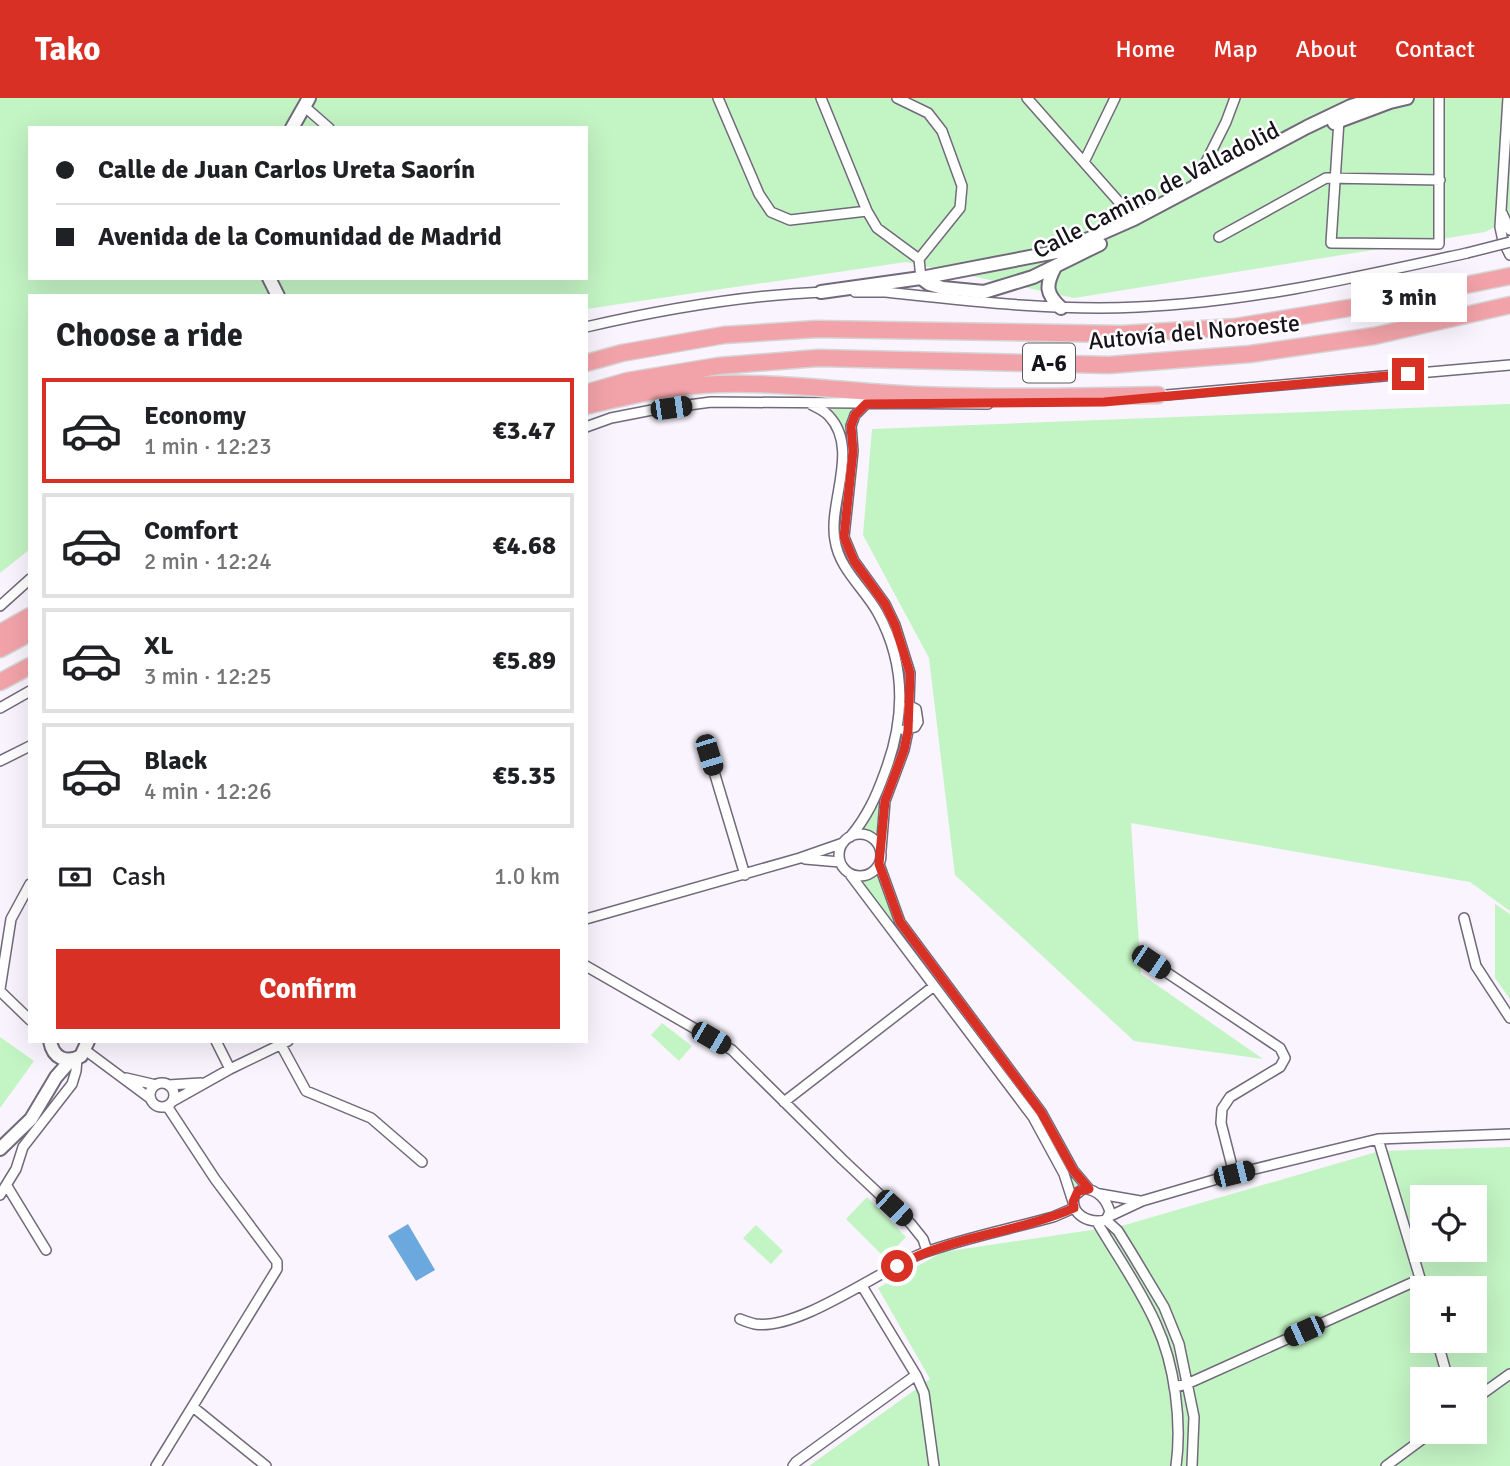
<!DOCTYPE html>
<meta charset="utf-8">
<style>
:root{--surface:#fff;--page:#f2f2f2;--text:#202124;--muted:#757577;--line:#e0e0e0;--accent:#d93025}
body{margin:0;font-family:Signika,sans-serif;background:var(--page);color:var(--text);height:100vh;display:flex;flex-direction:column;font-size:26px;white-space:nowrap}
*{box-sizing:border-box;margin:0}
p{font-size:23px;color:var(--muted)}
.icon{flex:none;width:38px;height:38px;fill:none;stroke:currentColor;stroke-width:2;stroke-linecap:round;stroke-linejoin:round}
.map{position:relative;flex:1;overflow:hidden}
.sheet{position:absolute;left:28px;top:196px;width:560px;height:749px;display:flex;flex-direction:column;background:var(--surface);border-radius:0px;box-shadow:0 7px 28px #0002}
.sheet>*{flex:none}
.guide{position:absolute;left:28px;top:28px;width:560px;height:154px;border-radius:0px;box-shadow:0 7px 28px #0002;display:grid;align-content:center;height:154px;padding:0 28px;background:var(--surface)}
.tools{position:absolute;left:1410px;top:1087px;display:grid;gap:14px}
.tools a{display:grid;place-items:center;width:77px;height:77px;border-radius:0px;background:var(--surface);box-shadow:0 7px 28px #0002;font-size:35px}
.end{position:absolute;width:32px;height:32px;margin:-16px;border:9px solid #d93025;background:#fff;box-shadow:0 0 0 4px #fff}
.from{border-radius:50%}
.bubble{position:absolute;height:49px;border-radius:0px;background:var(--surface);box-shadow:0 7px 28px #0002;font-size:23px;font-weight:700;line-height:49px;text-align:center}
.car{position:absolute;width:21px;height:42px;margin:-21px -10px;border-radius:9px;box-shadow:0 0 5px 2px #0007;background:linear-gradient(#222 24%,#8ab4d8 0 40%,#222 0 76%,#8ab4d8 0 86%,#222 0)}
.guide b{display:flex;align-items:center;gap:24px;height:66px;font-size:26px}
.guide b+b{border-top:2px solid var(--line)}
.guide i{width:18px;height:18px;background:var(--text)}
ul{padding:0;list-style:none}
li{display:flex;align-items:center;gap:21px;height:105px;margin:0 14px 10px;padding:0 14px;border:4px solid var(--line);border-radius:0px}
li div{flex:1}
li b{display:block;font-size:26px}
li em{font-style:normal;font-weight:700}
li.on{border-color:var(--accent)}
li>.icon{width:63px;height:63px;stroke-width:1.5}
h2{padding:0 28px;font-size:32px;line-height:84px}
.pay{display:flex;align-items:center;gap:18px;height:77px;padding:0 28px;font-size:26px}
.pay p{margin-inline-start:auto}
.primary-button{display:flex;gap:14px;margin-top:auto;padding:14px 28px}
.primary-button a{flex:1;height:80px;border-radius:0px;background:var(--accent);color:#fff;font-size:28px;font-weight:700;line-height:80px;text-align:center}
header{display:flex;align-items:center;gap:42px;box-sizing:border-box;height:98px;padding:0 35px;background:var(--accent);color:#fff}
header strong{font-size:33px}
nav{display:flex;gap:38px;margin-inline-start:auto;font-size:24px}
.map>svg:first-child{display:block}
.green{fill:#c3f4c4;fill-rule:evenodd}
.water{fill:#6ba8dd}
.lines{fill:none;stroke-linecap:round;stroke-linejoin:round}
.street-casing{stroke:#72697b;stroke-width:12}
.secondary-casing{stroke:#72697b;stroke-width:16}
.highway-casing{stroke:#d5d5d6;stroke-width:19}
.street{stroke:#fff;stroke-width:9}
.secondary{stroke:#fff;stroke-width:12}
.highway{stroke:#f2a3a9;stroke-width:16}
.street-bridge-casing{stroke:#72697b;stroke-width:12;stroke-linecap:butt}
.street-bridge{stroke:#fff;stroke-width:9}
.route{stroke:#d93025;stroke-width:9}
.labels{text-anchor:middle;stroke-width:5;stroke-linejoin:round;paint-order:stroke}
.shield{fill:#fff;stroke:#5d5a5f;stroke-width:2}
.shield-label{font-size:23px;font-weight:bold;fill:#17131a}
.street-label{font-size:24px;fill:#17131a;stroke:#fff}
</style>
<header>
<strong>Tako</strong>
<nav><a>Home</a><a>Map</a><a>About</a><a>Contact</a></nav>
</header>
<div class="map">
<svg width="1510" height="1368" viewBox="0 0 1510 1368">
<rect width="100%" height="100%" fill="#f9f4fd"/>
<path class="green" d="M0 0H1510V121L1485 134 1074 200 906 164 586 211V198H30V451L0 475ZM30 30H586V180H30Z
M1510 306V813L1470 784 1131 725 1141 876 1263 961 1134 943 955 777 929 560 863 437 872 331Z
M832 311H852L847 321 850 350 842 440C848 468 870 486 884 510 900 538 906 572 906 604L903 603 894 544 840 453 837 430 846 350 842 331Z
M902 635 905 638 882 707 876 738 867 733H860C883 705 889 667 902 635Z
M878 774 889 808 901 833 1039 1015 1078 1086 1074 1091 1071 1090 1036 1019 859 783 872 780Z
M1495 806 1510 816V901L1495 880Z
M662 925 692 948 679 963 651 937Z
M0 939 34 963 0 1010Z
M1510 1049V1368H809L930 1281 878 1190 943 1154 1125 1127 1380 1053ZM1423 1099H1475V1152H1423ZM1423 1190H1475V1242H1423ZM1423 1281H1475V1334H1423Z
M867 1099 906 1139 885 1160 846 1121Z
M756 1127 783 1153 771 1166 743 1140Z"/>
<path class="water" d="M408 1126 435 1172 416 1183 388 1138Z"/>
<g class="lines">
<defs>
<path id="street" d="M718 0 759 96 771 114 790 122 867 113
M821 0 867 113 877 130 919 161
M897 0 928 15 942 33 962 88 960 110 919 161 921 180
M1027 0 1134 121
M1508 0 1500 129 1503 143 1510 157
M305 9 329 30
M1339 22 1331 145 1439 146V0
M1084 64 1115 0
M1193 90 1226 24 1235 0
M1502 115 1510 132
M1219 139 1326 80 1440 82
M855 194H885C969 203 1053 213 1138 209 1250 204 1358 179 1467 155
M586 229C664 211 744 197 824 194
M1155 298 1510 267
M866 306 855 317 851 328 853 353 844 439 854 463 885 506 895 527 910 575 908 633 904 652 885 703 881 752
M812 307C818 310 825 313 829 318 860 351 828 404 835 442 839 471 864 490 878 515 906 566 905 621 885 674 876 699 867 719 850 739
M586 329 611 320 652 312 711 304 988 306
M0 508 30 481
M0 610 30 593
M904 632 915 629 918 624 916 611 908 607
M709 657 745 777
M0 663 30 648
M839 757a21 21 0 1 1 42 0a21 21 0 1 1-42 0Z
M805 761 840 764
M879 766 900 824 1041 1014 1073 1072 1089 1091
M849 775 1033 1019 1064 1076 1073 1104
M1464 820 1476 868 1510 920
M586 821 800 760 843 745
M1151 864 1280 950 1285 960 1280 969 1230 999 1222 1011 1221 1025 1234 1076
M586 868 732 952 842 1061 911 1126 923 1141 927 1153
M0 891 11 821 30 786
M0 893 30 922
M216 943 230 971
M281 947 306 993 371 1020 422 1064
M85 952 151 1001
M126 980 156 987
M150 997a12 12 0 1 1 24 0a12 12 0 1 1-24 0Z
M168 987 201 985
M173 1003 230 971 288 943
M784 1004 934 888
M1378 1041 1423 1190
M7 1088 46 1152
M1084 1090C1098 1093 1106 1100 1110 1114L1106 1122C1089 1126 1070 1117 1074 1098Z
M1100 1096 1140 1103
M0 1097 16 1071 23 1049 72 986 76 973 77 960
M1108 1119 1142 1103 1234 1076 1378 1041 1510 1036
M1106 1122 1118 1133 1131 1154 1164 1209 1179 1246 1194 1319 1192 1368
M1097 1124C1117 1158 1140 1190 1156 1226 1175 1267 1182 1324 1176 1368
M862 1188 916 1277 924 1295 934 1368
M740 1221C745 1223 750 1225 755 1226 799 1233 881 1171 923 1155 964 1140 1010 1131 1053 1119L1074 1110
M1437 1242 1448 1281
M1174 1289 1187 1286 1420 1181
M1475 1301 1510 1276
M193 1309 266 1368
M156 1368 277 1171V1164L215 1081 167 1008
M793 1368 796 1364 916 1277
M1386 1368 1432 1334"/>
<path id="secondary" d="M1334 25 1390 4 1407 0
M292 30 309 0
M1055 169C1045 188 1046 196 1061 210
M269 180 278 198
M921 180 929 186 943 190 984 194 1033 179 1100 146
M821 194 921 180 1061 153 1134 121 1307 29 1351 8 1377 0
M50 943C53 960 66 966 81 958L88 943
M0 1051 31 1021 56 979 71 962"/>
<path id="highway" d="M586 265 622 255 724 237 817 231 1122 236 1235 229 1367 207 1510 178
M586 295 627 283 718 268 818 260 1109 267 1250 256 1374 238 1510 207
M586 308C624 299 663 290 701 287 773 282 847 294 919 297 999 300 1079 299 1158 297
M0 535 30 518
M0 551 30 535
M0 584 30 568"/>
</defs>
<use href="#street" class="street-casing"/>
<use href="#secondary" class="secondary-casing"/>
<use href="#highway" class="highway-casing"/>
<use href="#street" class="street"/>
<use href="#secondary" class="secondary"/>
<use href="#highway" class="highway"/>
<defs>
<path id="street-bridge" d="M1467 155 1510 144"/>
</defs>
<use href="#street-bridge" class="street-bridge-casing"/>
<use href="#street-bridge" class="street-bridge"/>
</g>
<g class="lines">
<path class="route" d="M897 1168C951 1138 1017 1135 1074 1110L1073 1104 1078 1093 1089 1091 1073 1072 1041 1014 900 824 879 766 885 703 904 652 908 633 910 575 895 527 885 506 854 463 844 439 853 353 851 328 855 317 866 306 1104 304 1408 276"/>
</g>
<g class="labels">
<rect class="shield" x="1023" y="245.5" width="52" height="39" rx="5"/>
<g class="shield-label">
<text x="1049" y="273">A-6</text>
</g>
<g class="street-label">
<text transform="translate(1156 92) rotate(-27)" y="8">Calle Camino de Valladolid</text>
<text transform="translate(1194 234) rotate(-5)" y="8">Autovía del Noroeste</text>
</g>
</g>
</svg>
<div class="tools">
<a><svg class="icon" aria-label="locate" viewBox="0 0 24 24"><circle cx="12" cy="12" r="6"/><path d="M12 2v4M12 18v4M2 12h4M18 12h4"/></svg></a>
<a>+</a>
<a>−</a>
</div>
<i class="end from" style="left:897px;top:1168px"></i>
<i class="end" style="left:1408px;top:276px"></i>
<div class="bubble" style="left:1351px;top:175px;width:116px">3 min</div>
<i class="car" style="left:671px;top:310px;rotate:82deg"></i>
<i class="car" style="left:709px;top:657px;rotate:163deg"></i>
<i class="car" style="left:1151px;top:864px;rotate:124deg"></i>
<i class="car" style="left:711px;top:940px;rotate:120deg"></i>
<i class="car" style="left:1234px;top:1076px;rotate:76deg"></i>
<i class="car" style="left:894px;top:1110px;rotate:133deg"></i>
<i class="car" style="left:1304px;top:1233px;rotate:246deg"></i>
<div class="guide">
<b><i class="from"></i>Calle de Juan Carlos Ureta Saorín</b>
<b><i></i>Avenida de la Comunidad de Madrid</b>
</div>
<section class="sheet">
<h2>Choose a ride</h2>
<ul>
<li class="on"><svg class="icon" aria-label="car" viewBox="0 0 24 24"><path d="M5 17H2v-5l4-1 3-4h7l3 4 3 1v5h-3M9 17h6M6 11h13"/><circle cx="7" cy="17" r="2"/><circle cx="17" cy="17" r="2"/></svg><div><b>Economy</b><p>1 min · 12:23</p></div><em>€3.47</em></li>
<li><svg class="icon" aria-label="car" viewBox="0 0 24 24"><path d="M5 17H2v-5l4-1 3-4h7l3 4 3 1v5h-3M9 17h6M6 11h13"/><circle cx="7" cy="17" r="2"/><circle cx="17" cy="17" r="2"/></svg><div><b>Comfort</b><p>2 min · 12:24</p></div><em>€4.68</em></li>
<li><svg class="icon" aria-label="car" viewBox="0 0 24 24"><path d="M5 17H2v-5l4-1 3-4h7l3 4 3 1v5h-3M9 17h6M6 11h13"/><circle cx="7" cy="17" r="2"/><circle cx="17" cy="17" r="2"/></svg><div><b>XL</b><p>3 min · 12:25</p></div><em>€5.89</em></li>
<li><svg class="icon" aria-label="car" viewBox="0 0 24 24"><path d="M5 17H2v-5l4-1 3-4h7l3 4 3 1v5h-3M9 17h6M6 11h13"/><circle cx="7" cy="17" r="2"/><circle cx="17" cy="17" r="2"/></svg><div><b>Black</b><p>4 min · 12:26</p></div><em>€5.35</em></li>
</ul>
<div class="pay"><svg class="icon" aria-label="cash" viewBox="0 0 24 24"><path d="M3 7h18v10H3z"/><circle cx="12" cy="12" r="2"/></svg>Cash<p>1.0 km</p></div>
<div class="primary-button"><a>Confirm</a></div>
</section>
</div>
